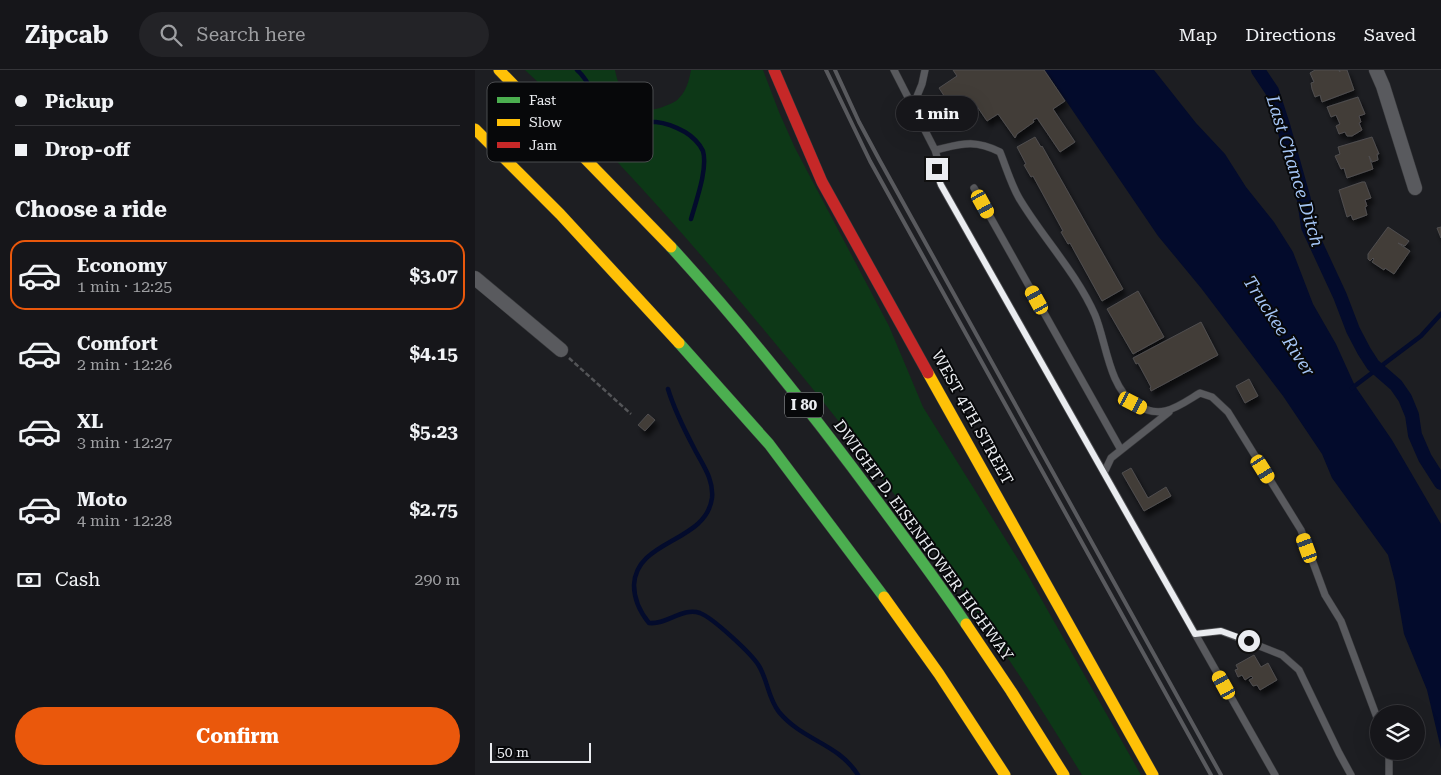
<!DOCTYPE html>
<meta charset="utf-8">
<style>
:root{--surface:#16161a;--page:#232327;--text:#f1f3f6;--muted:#9e9fa2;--line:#353539;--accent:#ea580c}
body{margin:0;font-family:"Roboto Serif",serif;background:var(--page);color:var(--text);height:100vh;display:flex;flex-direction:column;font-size:19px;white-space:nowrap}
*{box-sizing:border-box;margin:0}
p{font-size:16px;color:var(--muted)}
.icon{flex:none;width:28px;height:28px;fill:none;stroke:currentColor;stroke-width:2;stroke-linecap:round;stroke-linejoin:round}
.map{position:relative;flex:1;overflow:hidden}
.details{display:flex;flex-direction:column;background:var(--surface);width:475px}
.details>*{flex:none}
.banner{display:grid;align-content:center;height:110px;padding:0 15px;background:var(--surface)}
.tools{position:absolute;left:895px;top:635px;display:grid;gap:10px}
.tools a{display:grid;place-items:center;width:55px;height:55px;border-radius:50%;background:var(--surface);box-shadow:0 5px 20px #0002,0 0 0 1px var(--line);font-size:25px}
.scale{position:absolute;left:15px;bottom:12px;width:101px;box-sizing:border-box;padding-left:5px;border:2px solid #eaecf0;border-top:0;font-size:14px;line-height:18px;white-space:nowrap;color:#eaecf0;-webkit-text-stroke:4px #07080a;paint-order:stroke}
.end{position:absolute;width:22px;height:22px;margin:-11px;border:6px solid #eaecf0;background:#111;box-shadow:0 0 0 2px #111}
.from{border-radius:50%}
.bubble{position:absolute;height:35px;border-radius:18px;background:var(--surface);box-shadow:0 5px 20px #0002,0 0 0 1px var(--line);font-size:16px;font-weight:700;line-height:35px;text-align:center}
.car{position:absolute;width:15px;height:30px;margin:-15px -8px;border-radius:6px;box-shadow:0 0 4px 1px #0007;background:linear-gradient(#f5c518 24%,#345 0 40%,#f5c518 0 76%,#345 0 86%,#f5c518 0)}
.banner b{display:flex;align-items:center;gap:18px;height:48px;font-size:19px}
.banner b+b{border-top:1px solid var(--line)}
.banner i{width:12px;height:12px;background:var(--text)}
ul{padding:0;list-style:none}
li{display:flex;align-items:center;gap:15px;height:70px;margin:0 10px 8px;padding:0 5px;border:2px solid transparent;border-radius:15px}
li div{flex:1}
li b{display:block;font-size:19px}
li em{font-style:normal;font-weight:700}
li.active{border-color:var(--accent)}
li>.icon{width:45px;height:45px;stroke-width:1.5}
h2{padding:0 15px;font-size:22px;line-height:60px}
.pay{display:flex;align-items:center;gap:12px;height:55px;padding:0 15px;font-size:19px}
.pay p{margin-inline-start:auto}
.button{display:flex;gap:10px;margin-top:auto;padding:10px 15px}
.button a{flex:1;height:58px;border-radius:30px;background:var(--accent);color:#fff;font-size:20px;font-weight:700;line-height:58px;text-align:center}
header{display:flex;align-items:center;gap:30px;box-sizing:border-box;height:70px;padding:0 25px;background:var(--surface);border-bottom:1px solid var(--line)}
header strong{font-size:24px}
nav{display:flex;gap:28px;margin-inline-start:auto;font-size:18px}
.search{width:350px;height:45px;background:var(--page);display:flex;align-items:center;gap:12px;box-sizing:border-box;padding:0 18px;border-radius:28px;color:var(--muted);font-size:19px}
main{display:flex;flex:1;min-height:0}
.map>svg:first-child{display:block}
.green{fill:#0d3817}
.water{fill:#030b2c}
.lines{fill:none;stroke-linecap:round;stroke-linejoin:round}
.stream{stroke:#030b2c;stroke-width:4.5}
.canal{stroke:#030b2c;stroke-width:14}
.building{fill:#433c38;stroke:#4f4e4f;filter:url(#shadow)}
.lane-casing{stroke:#38393c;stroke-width:8}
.street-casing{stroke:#38393c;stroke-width:15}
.fast-casing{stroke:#38393c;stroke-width:12}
.slow-casing{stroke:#38393c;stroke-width:12}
.jam-casing{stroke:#38393c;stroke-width:12}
.path{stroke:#545558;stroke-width:2.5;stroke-dasharray:5 2.5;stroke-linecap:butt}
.lane{stroke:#595a5e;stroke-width:7}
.street{stroke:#595a5e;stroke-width:14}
.fast{stroke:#4caf50;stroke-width:11}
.slow{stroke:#ffc107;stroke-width:11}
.jam{stroke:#c62828;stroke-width:11}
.rail{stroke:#595a5e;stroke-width:4}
.route{stroke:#eaecf0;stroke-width:6}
.labels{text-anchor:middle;stroke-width:4;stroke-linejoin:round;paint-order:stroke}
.shield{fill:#07080a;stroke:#a6a8ab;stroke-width:1}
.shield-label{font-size:15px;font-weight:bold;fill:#eaecf0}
.street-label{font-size:16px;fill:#eaecf0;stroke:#07080a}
.water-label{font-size:18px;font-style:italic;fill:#a4c4f4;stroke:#07080a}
.key{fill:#07080a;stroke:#4b4c4f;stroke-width:1}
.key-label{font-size:14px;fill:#eaecf0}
</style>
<header>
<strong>Zipcab</strong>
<div class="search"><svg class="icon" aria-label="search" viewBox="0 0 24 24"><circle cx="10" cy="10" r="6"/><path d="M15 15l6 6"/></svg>Search here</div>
<nav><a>Map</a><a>Directions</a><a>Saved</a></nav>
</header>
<main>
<section class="details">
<div class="banner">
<b><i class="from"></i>Pickup</b>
<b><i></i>Drop-off</b>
</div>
<h2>Choose a ride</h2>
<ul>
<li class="active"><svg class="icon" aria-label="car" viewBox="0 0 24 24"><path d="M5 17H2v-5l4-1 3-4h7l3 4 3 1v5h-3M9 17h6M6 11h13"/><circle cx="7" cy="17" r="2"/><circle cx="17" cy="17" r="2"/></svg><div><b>Economy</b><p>1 min · 12:25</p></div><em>$3.07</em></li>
<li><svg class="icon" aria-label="car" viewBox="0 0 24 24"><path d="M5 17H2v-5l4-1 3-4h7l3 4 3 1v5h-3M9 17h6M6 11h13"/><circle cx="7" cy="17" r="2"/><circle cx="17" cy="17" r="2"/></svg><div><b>Comfort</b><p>2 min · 12:26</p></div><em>$4.15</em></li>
<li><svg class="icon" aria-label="car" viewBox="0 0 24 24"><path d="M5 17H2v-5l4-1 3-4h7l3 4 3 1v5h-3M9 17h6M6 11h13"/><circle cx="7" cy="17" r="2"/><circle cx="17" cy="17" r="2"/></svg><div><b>XL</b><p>3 min · 12:27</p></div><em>$5.23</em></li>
<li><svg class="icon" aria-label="car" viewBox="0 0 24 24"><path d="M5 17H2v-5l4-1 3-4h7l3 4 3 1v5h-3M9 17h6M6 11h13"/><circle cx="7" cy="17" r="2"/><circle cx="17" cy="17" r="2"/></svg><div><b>Moto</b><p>4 min · 12:28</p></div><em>$2.75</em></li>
</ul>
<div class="pay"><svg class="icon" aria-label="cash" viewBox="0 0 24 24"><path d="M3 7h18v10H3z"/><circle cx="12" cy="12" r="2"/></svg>Cash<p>290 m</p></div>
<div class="button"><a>Confirm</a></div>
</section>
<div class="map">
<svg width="966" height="705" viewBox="0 0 966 705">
<defs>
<filter id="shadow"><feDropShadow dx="3" dy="5.5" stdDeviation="2.5" flood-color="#0009"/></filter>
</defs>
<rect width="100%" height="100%" fill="#1d1e22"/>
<path class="green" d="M50 0H140C145 26 161 49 190 36 195 34 201 32 204 28 212 20 214 10 216 0H288L304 42 320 78 414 256 448 337 551 502 666 705H607C543 600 473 496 399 397 359 344 317 293 274 242 203 157 131 75 50 0Z"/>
<path class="water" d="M570 0H679L721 53 750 84 771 117 799 152 818 182 838 234 861 274 880 316 917 370 966 454V679L952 620 929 564 920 512 913 485 857 408 847 384 808 326 726 218 683 166Z"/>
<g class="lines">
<path class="stream" d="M102 0C117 12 119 34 132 43 146 53 165 52 181 52 191 53 201 57 210 62 217 66 225 74 228 81 233 99 221 131 216 149
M877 318 946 266 966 244
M193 319C199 339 209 359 219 378 227 394 239 409 237 428 231 473 161 469 159 515 159 530 165 542 174 553 192 555 207 537 225 543 238 548 277 584 284 596 293 611 293 628 304 642 328 671 363 673 383 705"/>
<path class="canal" d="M783 0 797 21 808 55 829 130 833 157 865 226 878 260 889 281 898 295 921 315 930 328 937 345 940 365 950 388 966 413"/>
</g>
<path class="building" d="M478 0H569L590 31 578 39 600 72 585 82 562 48 558 50 559 52 542 64 540 68 523 44 512 51 499 32 481 44 464 18 482 6Z
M840 0H864L865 2 864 0H872L879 20 847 32 845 25 840 27 837 19 836 13 839 12 835 3Z
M883 27 890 44 884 46 886 52 884 53 887 60 877 66H872L870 62 864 64 861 56 865 54 861 45 856 47 852 37Z
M560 67 566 77 567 76 648 219 627 231 595 173 593 174 586 162 588 161 558 106 556 107 549 95 551 94 542 77Z
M897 67 904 84H902L903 90 897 92 894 86 898 99 872 108 869 98 866 99 860 86 865 84 863 77Z
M887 112H890L896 128 890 130 892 136 890 137 892 145 878 150 876 145 872 147 864 120Z
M913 157 934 171 930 176 923 173 935 181 919 204 910 198 909 200 897 192 899 189 898 188 895 191 893 189V184Z
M966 157V168L962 158Z
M663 221 689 267 658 284 632 239Z
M726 252 743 285 676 321 675 318 676 317 663 293 661 294 658 288Z
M774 309 783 326 770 333 761 316Z
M173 344 180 350 170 361 163 355Z
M656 398 673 428 691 417 696 426 669 441 647 403Z
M779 585 786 597 793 593 802 610 785 620 782 615 778 616 774 610 778 608 776 606 770 610 767 605 763 607 760 600 763 599 761 595Z"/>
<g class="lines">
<defs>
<path id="lane" d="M419 0 460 80C465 92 461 103 466 115L800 705
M438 36 447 14 450 0
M460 80C487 74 498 69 525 82 531 97 536 114 544 128 567 167 601 202 620 245 631 271 634 318 660 334 686 351 702 337 725 323L737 327 753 342 826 460 850 525 866 551 904 653
M499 118 646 380
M629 403 636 388 694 342
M720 564 746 561 807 585 824 600 864 683 876 705
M914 681V705"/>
<path id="street" d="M901 0 908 16 940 118
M0 208 86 280"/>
<path id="fast" d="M196 177C272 260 342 349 409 440 437 478 465 515 491 554
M204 273 294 374 409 527"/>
<path id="slow" d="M24 0 196 177
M0 59 85 144 204 273
M453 303 678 705
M409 527 464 604 530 705
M491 554 536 621 589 705"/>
<path id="jam" d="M299 0 347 112 453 303"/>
</defs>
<use href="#lane" class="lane-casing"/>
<use href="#street" class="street-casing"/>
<use href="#fast" class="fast-casing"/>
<use href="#slow" class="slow-casing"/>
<use href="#jam" class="jam-casing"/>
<path class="path" d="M94 288 156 344"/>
<use href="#lane" class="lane"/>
<use href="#street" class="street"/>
<use href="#fast" class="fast"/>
<use href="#slow" class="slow"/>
<use href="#jam" class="jam"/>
<path class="rail" d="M351 0 395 91 736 705
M360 0 384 52 405 91 746 705"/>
</g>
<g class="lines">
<path class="route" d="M462 99 463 107 466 115 720 564 746 561 774 571"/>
</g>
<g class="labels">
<rect class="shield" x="310" y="322.5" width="38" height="25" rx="4"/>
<g class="shield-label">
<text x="329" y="340">I 80</text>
</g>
<g class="street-label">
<text transform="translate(498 347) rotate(61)" y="6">WEST 4TH STREET</text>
<text transform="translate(449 470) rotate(54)" y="6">DWIGHT D. EISENHOWER HIGHWAY</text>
</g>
<g class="water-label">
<text transform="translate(820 101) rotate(73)" y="6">Last Chance Ditch</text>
<text transform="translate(804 256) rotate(57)" y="6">Truckee River</text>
</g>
</g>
<rect x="12" y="12" width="166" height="80" rx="8" class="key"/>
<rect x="22" y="27" width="23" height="6" fill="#4caf50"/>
<rect x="22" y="49" width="23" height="7" fill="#ffc107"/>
<rect x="22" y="72" width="23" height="6" fill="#c62828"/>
<g class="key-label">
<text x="54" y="35">Fast</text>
<text x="54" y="57">Slow</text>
<text x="54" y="80">Jam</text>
</g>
</svg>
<div class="tools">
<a><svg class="icon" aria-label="layers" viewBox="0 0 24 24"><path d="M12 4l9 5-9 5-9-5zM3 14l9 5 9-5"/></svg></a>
</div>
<div class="scale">50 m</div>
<i class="end from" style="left:774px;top:571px"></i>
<i class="end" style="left:462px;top:99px"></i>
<div class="bubble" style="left:421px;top:26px;width:82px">1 min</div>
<i class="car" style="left:508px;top:134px;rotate:151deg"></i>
<i class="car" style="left:562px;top:230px;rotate:331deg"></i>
<i class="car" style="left:658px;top:333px;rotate:117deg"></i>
<i class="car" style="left:788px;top:399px;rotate:148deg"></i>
<i class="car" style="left:832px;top:478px;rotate:340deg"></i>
<i class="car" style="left:749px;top:615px;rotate:331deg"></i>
</div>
</main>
